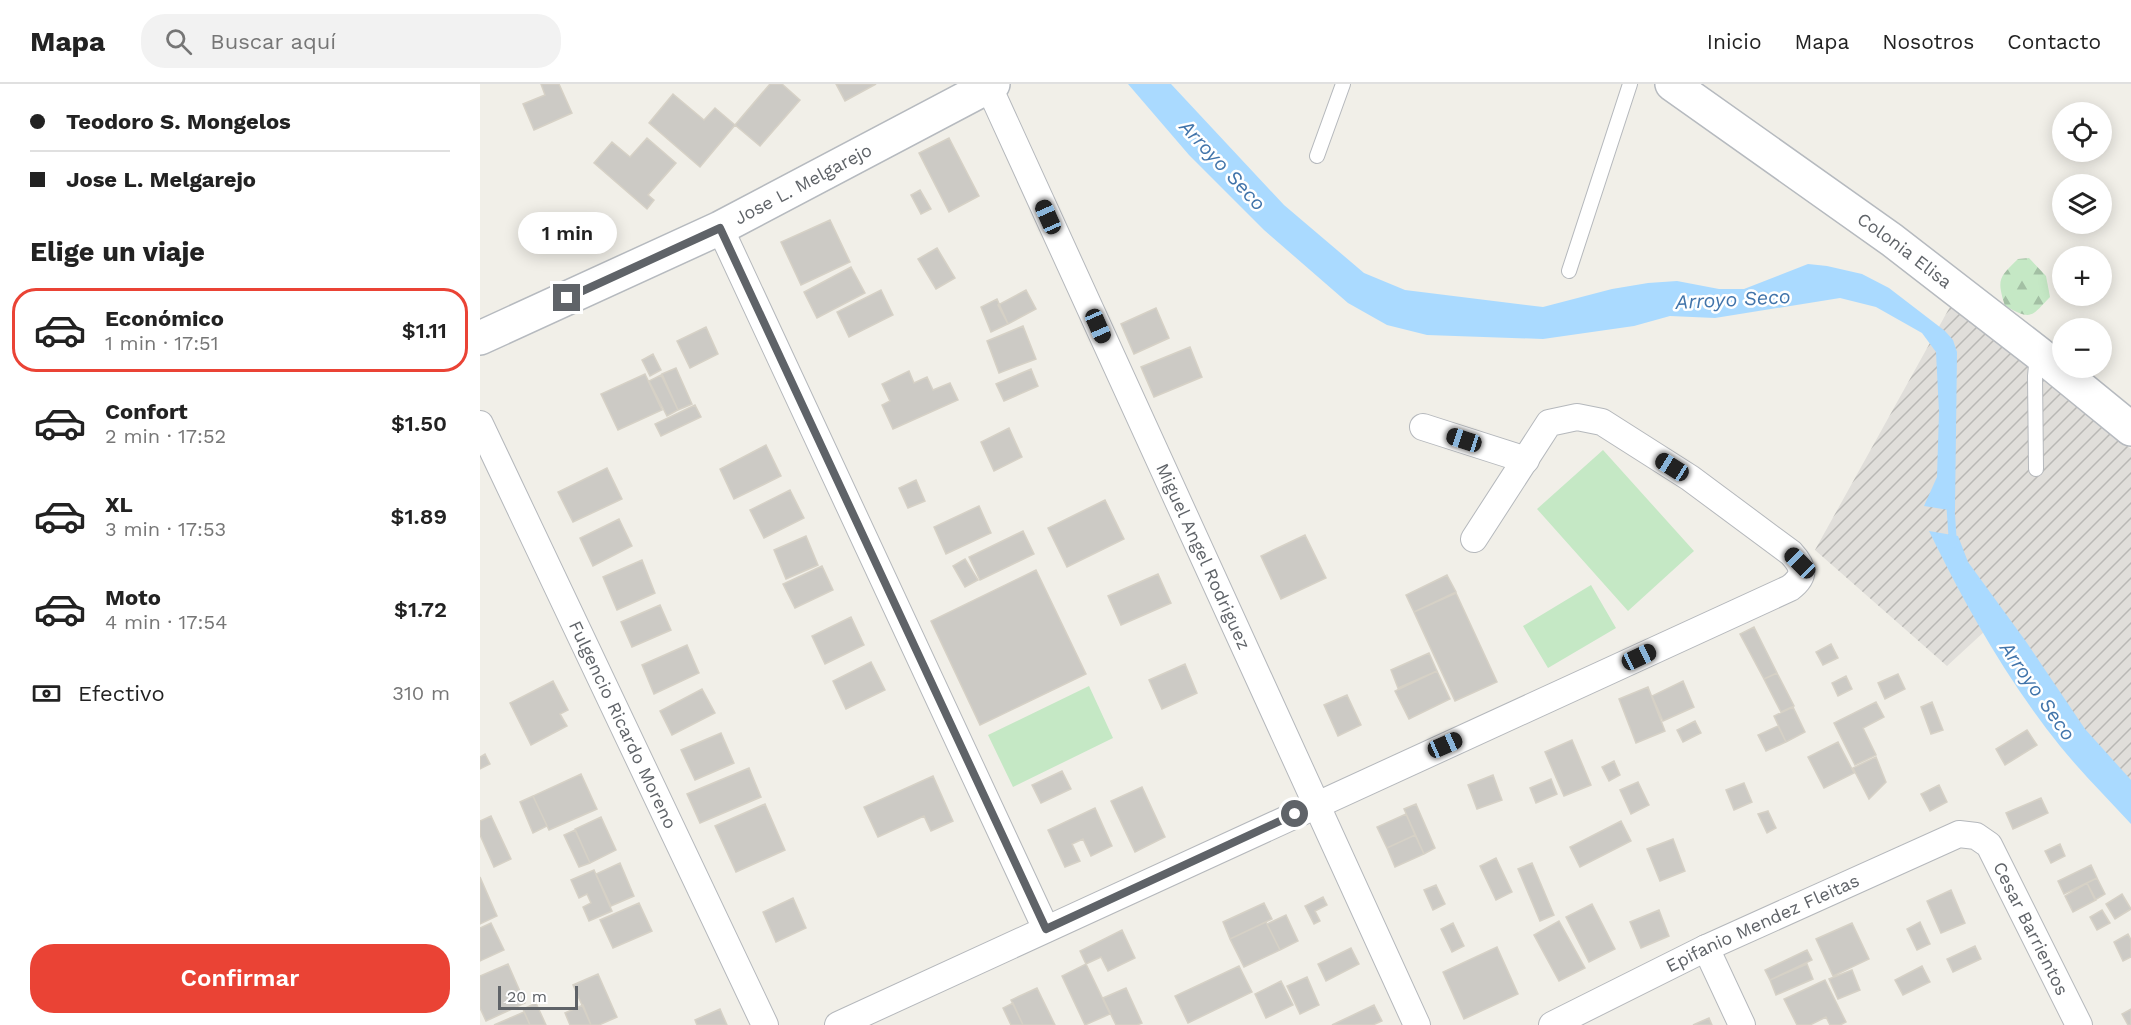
<!DOCTYPE html>
<html lang="es">
<meta charset="utf-8">
<style>
:root{--surface:#fff;--page:#f2f2f2;--text:#222;--muted:#767676;--line:#e0e0e0;--accent:#ea4335}
body{margin:0;font-family:"Work Sans",sans-serif;background:var(--page);color:var(--text);height:100vh;display:flex;flex-direction:column;font-size:22px;white-space:nowrap}
*{box-sizing:border-box;margin:0}
p{font-size:20px;color:var(--muted)}
.icon{flex:none;width:33px;height:33px;fill:none;stroke:currentColor;stroke-width:2;stroke-linecap:round;stroke-linejoin:round}
.map{position:relative;flex:1;overflow:hidden}
.details{display:flex;flex-direction:column;background:var(--surface);width:480px}
.details>*{flex:none}
.hud{display:grid;align-content:center;height:132px;padding:0 30px;background:var(--surface)}
.fabs{position:absolute;left:1572px;top:18px;display:grid;gap:12px}
.fabs a{display:grid;place-items:center;width:60px;height:60px;border-radius:50%;background:var(--surface);box-shadow:0 3px 15px #0003;font-size:30px}
.scale{position:absolute;left:18px;bottom:15px;width:80px;box-sizing:border-box;padding-left:6px;border:3px solid #5f6368;border-top:0;font-size:16px;line-height:21px;white-space:nowrap;color:#5f6368;-webkit-text-stroke:4px #fff;paint-order:stroke}
.end{position:absolute;width:27px;height:27px;margin:-14px;border:8px solid #5f6368;background:#fff;box-shadow:0 0 0 3px #fff}
.from{border-radius:50%}
.bubble{position:absolute;height:42px;border-radius:21px;background:var(--surface);box-shadow:0 3px 15px #0003;font-size:20px;font-weight:600;line-height:42px;text-align:center}
.car{position:absolute;width:18px;height:36px;margin:-18px -9px;border-radius:8px;box-shadow:0 0 4px 2px #0007;background:linear-gradient(#222 24%,#8ab4d8 0 40%,#222 0 76%,#8ab4d8 0 86%,#222 0)}
.hud b{display:flex;align-items:center;gap:21px;height:57px;font-size:22px}
.hud b+b{border-top:2px solid var(--line)}
.hud i{width:15px;height:15px;background:var(--text)}
ul{padding:0;list-style:none}
li{display:flex;align-items:center;gap:18px;height:84px;margin:0 12px 9px;padding:0 18px;border:3px solid transparent;border-radius:24px}
li div{flex:1}
li b{display:block;font-size:22px}
li em{font-style:normal;font-weight:600}
li.selected{border-color:var(--accent)}
li>.icon{width:54px;height:54px;stroke-width:1.5}
h2{padding:0 30px;font-size:27px;line-height:72px}
.pay{display:flex;align-items:center;gap:15px;height:66px;padding:0 30px;font-size:22px}
.pay p{margin-inline-start:auto}
.button{display:flex;gap:12px;margin-top:auto;padding:12px 30px}
.button a{flex:1;height:69px;border-radius:24px;background:var(--accent);color:#fff;font-size:24px;font-weight:600;line-height:69px;text-align:center}
header{display:flex;align-items:center;gap:36px;box-sizing:border-box;height:84px;padding:0 30px;background:var(--surface);border-bottom:2px solid var(--line)}
header strong{font-size:28px}
nav{display:flex;gap:33px;margin-inline-start:auto;font-size:21px}
.search{width:420px;height:54px;background:var(--page);display:flex;align-items:center;gap:15px;box-sizing:border-box;padding:0 21px;border-radius:24px;color:var(--muted);font-size:22px}
main{display:flex;flex:1;min-height:0}
.map>svg:first-child{display:block}
.industrial{fill:url(#industrial-furrows)}
.forest{fill:url(#forest-firs)}
.pitch{fill:#c5e8c5}
.water{fill:#aadaff}
.lines{fill:none;stroke-linecap:round;stroke-linejoin:round}
.stream{stroke:#aadaff;stroke-width:8}
.building{fill:#cccac5;stroke:#d6d1c6;stroke-width:1.5}
.lane-casing{stroke:#b5b8bc;stroke-width:16}
.street-casing{stroke:#b5b8bc;stroke-width:28}
.secondary-casing{stroke:#b6babf;stroke-width:36}
.lane{stroke:#fff;stroke-width:14}
.street{stroke:#fff;stroke-width:26}
.secondary{stroke:#fff;stroke-width:33}
.route{stroke:#5f6368;stroke-width:8}
.labels{text-anchor:middle;stroke-width:5;stroke-linejoin:round;paint-order:stroke}
.street-label{font-size:18px;fill:#5f6368;stroke:#fff}
.water-label{font-size:20px;font-style:italic;fill:#4174aa;stroke:#fff}
</style>
<header>
<strong>Mapa</strong>
<div class="search"><svg class="icon" aria-label="search" viewBox="0 0 24 24"><circle cx="10" cy="10" r="6"/><path d="M15 15l6 6"/></svg>Buscar aquí</div>
<nav><a>Inicio</a><a>Mapa</a><a>Nosotros</a><a>Contacto</a></nav>
</header>
<main>
<section class="details">
<div class="hud">
<b><i class="from"></i>Teodoro S. Mongelos</b>
<b><i></i>Jose L. Melgarejo</b>
</div>
<h2>Elige un viaje</h2>
<ul>
<li class="selected"><svg class="icon" aria-label="car" viewBox="0 0 24 24"><path d="M5 17H2v-5l4-1 3-4h7l3 4 3 1v5h-3M9 17h6M6 11h13"/><circle cx="7" cy="17" r="2"/><circle cx="17" cy="17" r="2"/></svg><div><b>Económico</b><p>1 min · 17:51</p></div><em>$1.11</em></li>
<li><svg class="icon" aria-label="car" viewBox="0 0 24 24"><path d="M5 17H2v-5l4-1 3-4h7l3 4 3 1v5h-3M9 17h6M6 11h13"/><circle cx="7" cy="17" r="2"/><circle cx="17" cy="17" r="2"/></svg><div><b>Confort</b><p>2 min · 17:52</p></div><em>$1.50</em></li>
<li><svg class="icon" aria-label="car" viewBox="0 0 24 24"><path d="M5 17H2v-5l4-1 3-4h7l3 4 3 1v5h-3M9 17h6M6 11h13"/><circle cx="7" cy="17" r="2"/><circle cx="17" cy="17" r="2"/></svg><div><b>XL</b><p>3 min · 17:53</p></div><em>$1.89</em></li>
<li><svg class="icon" aria-label="car" viewBox="0 0 24 24"><path d="M5 17H2v-5l4-1 3-4h7l3 4 3 1v5h-3M9 17h6M6 11h13"/><circle cx="7" cy="17" r="2"/><circle cx="17" cy="17" r="2"/></svg><div><b>Moto</b><p>4 min · 17:54</p></div><em>$1.72</em></li>
</ul>
<div class="pay"><svg class="icon" aria-label="cash" viewBox="0 0 24 24"><path d="M3 7h18v10H3z"/><circle cx="12" cy="12" r="2"/></svg>Efectivo<p>310 m</p></div>
<div class="button"><a>Confirmar</a></div>
</section>
<div class="map">
<svg width="1651" height="941" viewBox="0 0 1651 941">
<defs>
<pattern id="industrial-furrows" width="10" height="10" patternUnits="userSpaceOnUse" patternTransform="scale(1.5)"><rect width="10" height="10" fill="#e0deda"/><path d="M-1 1l2-2M0 10L10 0M9 11l2-2" fill="none" stroke="#b9b8b5"/></pattern>
<pattern id="forest-firs" width="22" height="20" patternUnits="userSpaceOnUse" patternTransform="scale(1.5)"><rect width="22" height="20" fill="#c5e8c5"/><path d="M5 1l3.5 6h-7zM16 11l3.5 6h-7z" fill="#a3c0a4"/></pattern>
</defs>
<rect width="100%" height="100%" fill="#f1efe8"/>
<path class="industrial" d="M1471 221 1651 365V698L1606 653 1518 535 1467 582 1335 466Z"/>
<path class="forest" d="M1549 174 1566 192 1570 213C1550 234 1552 236 1525 222 1517 196 1518 194 1538 175Z"/>
<path class="pitch" d="M1123 366 1214 467 1148 527 1057 425Z
M1111 501 1136 544 1068 584 1043 542Z
M609 602 633 654 533 703 508 651Z"/>
<path class="water" d="M648 0H691L804 121 884 189 925 206 1063 223 1132 205 1168 199 1197 197 1239 205H1264L1328 180 1347 182 1382 190 1409 204 1465 247 1473 256 1477 268 1475 427 1444 422 1457 393 1459 328 1456 268 1442 249 1396 223 1360 214 1235 234 1190 232 1154 242 1063 255 947 251 907 241 868 219 784 146 709 71Z
M1449 447 1478 452 1488 478 1547 559 1605 645 1651 696V740C1627 714 1602 689 1580 662 1527 596 1486 523 1449 447Z"/>
<g class="lines">
<path class="stream" d="M1470 416 1473 460"/>
</g>
<path class="building" d="M61 0H79L92 29 54 46 43 20 65 11Z
M290 0H302L320 16 280 62 255 41Z
M356 0H396L365 17Z
M193 10 224 36 235 24 255 41 220 83 169 39Z
M167 54 196 79 168 111 174 116 167 125 114 79 132 58 150 73Z
M469 54 499 112 469 128 439 69Z
M440 106 451 125 441 130 431 111Z
M350 136 370 178 321 201 301 158Z
M457 164 475 194 456 205 438 175Z
M371 183 385 209 337 234 324 208Z
M401 206 413 231 369 253 357 228Z
M546 206 556 225 528 240 518 221Z
M517 215 528 240 511 248 501 223Z
M676 224 689 254 654 270 641 240Z
M543 242 556 275 519 289 507 257Z
M226 243 238 270 210 284 197 257Z
M710 263 722 293 674 313 661 283Z
M173 270 181 286 170 292 162 276Z
M196 284 212 320 198 326 182 290Z
M551 285 558 302 524 317 516 300Z
M429 287 434 299 447 293 453 306 470 299 478 316 413 345 402 321 410 317 402 300Z
M165 290 182 326 138 346 121 310Z
M181 291 198 326 187 332 169 297Z
M215 321 221 333 181 352 175 340Z
M529 344 542 373 514 387 501 358Z
M286 361 301 392 254 415 240 385Z
M127 384 142 415 93 438 78 408Z
M436 396 445 417 428 424 419 404Z
M310 406 324 434 284 454 270 426Z
M625 416 644 455 587 483 568 444Z
M499 422 511 449 466 470 454 443Z
M139 435 152 462 113 482 100 454Z
M543 447 554 470 500 496 489 473Z
M825 451 846 494 801 515 781 472Z
M326 452 338 481 306 495 294 466Z
M485 475 498 496 485 503 473 482Z
M162 476 175 509 137 526 123 493Z
M342 482 353 506 315 524 303 500Z
M556 486 606 590 500 641 451 537Z
M678 490 691 519 641 541 628 512Z
M967 491 976 508 934 528 926 511Z
M976 509 1017 598 975 617 934 528Z
M180 521 191 546 152 563 141 538Z
M371 533 384 561 345 580 332 552Z
M1274 543 1297 589 1284 595 1260 550Z
M1351 560 1358 574 1343 581 1336 568Z
M207 561 219 589 174 610 162 581Z
M949 569 957 587 918 604 911 586Z
M391 578 405 606 366 625 353 597Z
M705 580 717 609 682 625 669 596Z
M957 587 970 615 929 635 915 607Z
M1297 589 1314 622 1301 628 1284 595Z
M1418 590 1425 605 1405 615 1398 599Z
M1366 592 1372 605 1358 612 1352 599Z
M73 597 88 626 80 630 87 642 51 661 30 619Z
M1203 597 1214 623 1183 637 1172 612Z
M1168 603 1185 647 1156 659 1139 615Z
M222 605 235 629 192 651 180 627Z
M867 611 881 641 858 652 844 621Z
M1396 618 1404 633 1383 644 1396 671 1375 681 1354 639Z
M1452 618 1463 646 1451 650 1441 623Z
M1313 623 1325 648 1306 658 1294 632Z
M1215 637 1221 649 1203 658 1197 646Z
M1298 642 1306 658 1286 667 1278 651Z
M1547 646 1557 661 1525 681 1516 665Z
M241 649 254 679 215 696 201 666Z
M1092 656 1111 701 1084 712 1065 668Z
M1358 658 1374 689 1344 704 1328 673Z
M5 670 10 680 0 685V673Z
M1396 673 1406 698 1389 715 1373 684Z
M1134 677 1140 691 1129 697 1122 683Z
M269 684 281 713 220 739 207 710Z
M582 687 591 705 561 719 552 701Z
M101 690 117 725 69 746 53 712Z
M1013 691 1022 716 997 725 988 701Z
M453 692 473 737 451 747 444 732 398 753 384 723Z
M1071 695 1077 710 1056 719 1050 704Z
M1158 698 1169 721 1151 730 1140 706Z
M1264 699 1272 718 1254 726 1246 706Z
M1459 701 1467 718 1450 727 1441 710Z
M662 703 685 753 655 768 631 717Z
M53 712 67 742 53 749 40 718Z
M1561 714 1568 729 1533 745 1526 729Z
M285 720 305 766 256 788 235 742Z
M936 720 955 764 944 770 924 725Z
M615 724 632 762 611 772 603 755 592 760 600 777 585 783 568 746Z
M1288 727 1296 744 1287 749 1278 730Z
M926 730 935 751 907 764 897 743Z
M11 732 31 775 14 783 0 751V737Z
M121 733 136 766 110 779 95 745Z
M1141 737 1151 757 1100 783 1090 763Z
M95 746 110 779 99 783 84 751Z
M935 751 944 770 915 783 907 764Z
M1193 755 1205 787 1180 797 1167 765Z
M1580 760 1585 772 1571 779 1565 767Z
M1016 774 1032 808 1016 816 1000 782Z
M140 779 154 812 131 822 116 790Z
M1052 779 1074 831 1060 837 1038 785Z
M1611 781 1617 794 1584 810 1578 797Z
M114 786 132 827 109 837 103 823 111 819 107 810 99 814 91 796Z
M0 793 17 832 0 840Z
M1617 794 1625 810 1615 816 1607 799Z
M1607 799 1616 816 1593 828 1585 812Z
M956 801 965 820 953 826 944 806Z
M1471 806 1485 839 1461 849 1447 817Z
M1642 810 1651 825 1635 835 1626 820Z
M843 813 847 821 835 827 840 837 834 840 825 822Z
M313 814 326 844 296 858 283 828Z
M159 819 172 847 133 864 120 836Z
M784 819 792 835 750 855 743 838Z
M1112 820 1135 865 1109 878 1086 833Z
M1179 826 1189 852 1161 864 1150 838Z
M1622 826 1630 839 1617 846 1610 833Z
M806 831 818 857 800 866 787 840Z
M1079 837 1105 884 1079 897 1054 851Z
M786 838 800 866 764 883 750 855Z
M1440 838 1450 860 1437 866 1427 845Z
M11 839 24 866 0 877V844Z
M973 839 984 862 972 868 961 845Z
M1372 839 1389 875 1353 892 1336 855Z
M642 846 655 874 628 887 621 873 606 880 600 867Z
M1648 850 1651 856V873L1643 877 1634 858Z
M1495 862 1501 875 1473 888 1467 875Z
M1017 863 1038 910 984 935 963 888Z
M871 864 879 880 846 897 838 880Z
M1327 866 1332 876 1290 896 1285 886Z
M28 880 45 919 6 937 0 924V892Z
M606 880 630 930 605 941 582 892Z
M1327 880 1333 895 1296 911 1290 896Z
M759 882 772 908 708 939 695 912Z
M1442 882 1450 898 1423 911 1415 896Z
M1372 886 1380 906 1358 915 1349 895Z
M118 890 137 933 119 941H111L93 901Z
M827 893 839 921 820 930 807 902Z
M1345 896 1366 938 1360 941H1350L1346 933 1330 941H1317L1304 915Z
M801 897 813 921 786 934 775 910Z
M557 904 575 941H543L531 916Z
M646 904 662 939 657 941H636L623 914Z
M56 919 66 941H50L43 925Z
M533 919 543 941H531L523 924Z
M103 921 111 941H90L85 929Z
M894 921 902 937 893 941H852Z
M240 925 247 941H217L215 936Z
M1651 925V941H1648L1642 930Z
M44 928 50 941H14Z
M1229 934 1232 941H1213Z"/>
<g class="lines">
<defs>
<path id="lane" d="M837 72 863 0
M1089 187 1150 0
M1556 385 1555 292 1557 271"/>
<g id="street">
<path id="s1" d="M509 3 937 941"/>
<path d="M240 144 566 845"/>
<path id="s2" d="M0 340 285 941"/>
<path d="M943 343 1046 376"/>
<path d="M1226 864 1262 941"/>
<path d="M358 941 1310 504C1326 492 1324 483 1311 469L1210 394 1122 338 1097 333 1069 339 994 455"/>
<path id="s3" d="M1072 941 1226 864 1479 750 1496 752 1509 761 1599 941"/>
</g>
<g id="secondary">
<path id="s4" d="M1192 0 1412 156 1558 269 1651 345"/>
<path id="s5" d="M0 254 240 144 513 0"/>
</g>
</defs>
<use href="#lane" class="lane-casing"/>
<use href="#street" class="street-casing"/>
<use href="#secondary" class="secondary-casing"/>
<use href="#lane" class="lane"/>
<use href="#street" class="street"/>
<use href="#secondary" class="secondary"/>
</g>
<g class="lines">
<path class="route" d="M87 214 240 144 566 845 815 730"/>
</g>
<g class="labels">
<g class="street-label">
<text dy="6" stroke="none"><textPath href="#s5" startOffset="358">Jose L. Melgarejo</textPath></text>
<text dy="6" stroke="none"><textPath href="#s4" startOffset="286">Colonia Elisa</textPath></text>
<text dy="6" stroke="none"><textPath href="#s1" startOffset="516">Miguel Angel Rodriguez</textPath></text>
<text dy="6" stroke="none"><textPath href="#s2" startOffset="333">Fulgencio Ricardo Moreno</textPath></text>
<text dy="6" stroke="none"><textPath href="#s3" startOffset="234">Epifanio Mendez Fleitas</textPath></text>
<text dy="6" stroke="none"><textPath href="#s3" startOffset="576">Cesar Barrientos</textPath></text>
</g>
<g class="water-label">
<text transform="translate(743 81) rotate(47)" y="7">Arroyo Seco</text>
<text transform="translate(1253 215) rotate(-3)" y="7">Arroyo Seco</text>
<text transform="translate(1558 607) rotate(55)" y="7">Arroyo Seco</text>
</g>
</g>
</svg>
<div class="fabs">
<a><svg class="icon" aria-label="locate" viewBox="0 0 24 24"><circle cx="12" cy="12" r="6"/><path d="M12 2v4M12 18v4M2 12h4M18 12h4"/></svg></a>
<a><svg class="icon" aria-label="layers" viewBox="0 0 24 24"><path d="M12 4l9 5-9 5-9-5zM3 14l9 5 9-5"/></svg></a>
<a>+</a>
<a>−</a>
</div>
<div class="scale">20 m</div>
<i class="end from" style="left:815px;top:730px"></i>
<i class="end" style="left:87px;top:214px"></i>
<div class="bubble" style="left:38px;top:128px;width:99px">1 min</div>
<i class="car" style="left:568px;top:133px;rotate:336deg"></i>
<i class="car" style="left:618px;top:242px;rotate:156deg"></i>
<i class="car" style="left:984px;top:356px;rotate:288deg"></i>
<i class="car" style="left:1192px;top:383px;rotate:302deg"></i>
<i class="car" style="left:1320px;top:479px;rotate:315deg"></i>
<i class="car" style="left:1159px;top:573px;rotate:65deg"></i>
<i class="car" style="left:965px;top:661px;rotate:66deg"></i>
</div>
</main>
